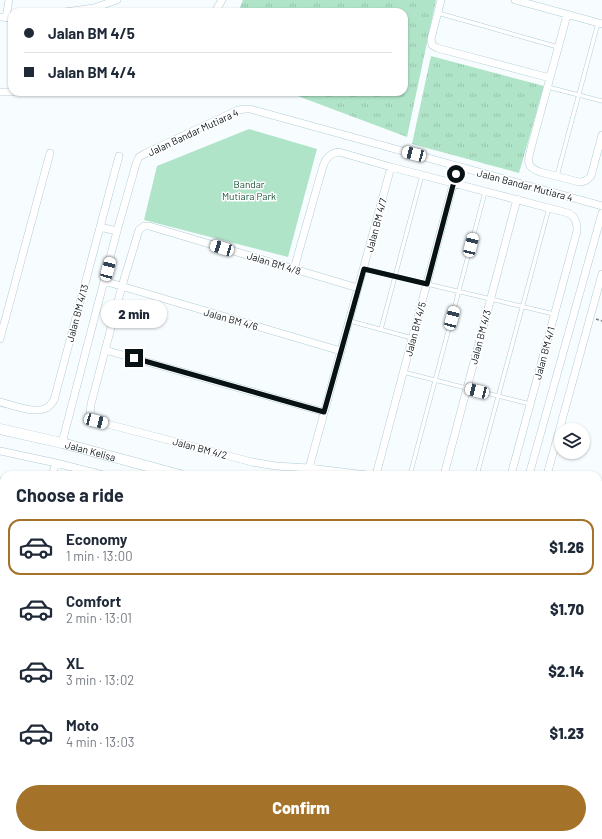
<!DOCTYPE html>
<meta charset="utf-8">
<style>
:root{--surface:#fff;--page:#f6f6f7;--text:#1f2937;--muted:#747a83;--line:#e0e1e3;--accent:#a57229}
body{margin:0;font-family:Barlow,sans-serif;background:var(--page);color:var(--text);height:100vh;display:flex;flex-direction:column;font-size:15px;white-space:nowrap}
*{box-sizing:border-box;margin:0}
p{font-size:13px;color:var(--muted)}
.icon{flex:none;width:22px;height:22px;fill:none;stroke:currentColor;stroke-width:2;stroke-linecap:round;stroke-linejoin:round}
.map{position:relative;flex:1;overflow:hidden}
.details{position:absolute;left:0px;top:471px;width:602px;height:368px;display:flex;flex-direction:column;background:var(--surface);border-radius:12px 12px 0 0;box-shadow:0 1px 3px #0004}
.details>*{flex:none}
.top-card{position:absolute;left:8px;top:8px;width:400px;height:88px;border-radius:12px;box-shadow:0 1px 3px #0004;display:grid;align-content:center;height:88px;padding:0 16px;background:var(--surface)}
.controls{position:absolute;left:554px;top:423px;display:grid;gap:8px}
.controls a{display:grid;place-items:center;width:36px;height:36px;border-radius:50%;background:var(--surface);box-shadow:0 1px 3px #0004;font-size:20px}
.end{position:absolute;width:18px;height:18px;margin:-9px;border:5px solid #081215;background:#fff;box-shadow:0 0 0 2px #fff}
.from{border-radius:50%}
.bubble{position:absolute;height:28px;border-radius:14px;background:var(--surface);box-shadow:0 1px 3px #0004;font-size:13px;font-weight:800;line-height:28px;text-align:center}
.car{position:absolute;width:12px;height:24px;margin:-12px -6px;border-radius:5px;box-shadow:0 0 3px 1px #0007;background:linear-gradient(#fff 24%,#345 0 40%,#fff 0 76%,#345 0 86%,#fff 0)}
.top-card b{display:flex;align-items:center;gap:14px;height:38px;font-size:15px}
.top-card b+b{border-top:1px solid var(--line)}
.top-card i{width:10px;height:10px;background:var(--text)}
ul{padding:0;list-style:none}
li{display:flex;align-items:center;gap:12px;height:56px;margin:0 8px 6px;padding:0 8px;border:2px solid transparent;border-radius:12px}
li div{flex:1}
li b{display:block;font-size:15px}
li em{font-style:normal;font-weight:800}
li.current{border-color:var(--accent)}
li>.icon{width:36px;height:36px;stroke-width:1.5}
h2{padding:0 16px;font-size:18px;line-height:48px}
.button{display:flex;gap:8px;margin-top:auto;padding:8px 16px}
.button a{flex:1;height:46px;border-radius:24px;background:var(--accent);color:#fff;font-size:16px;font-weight:800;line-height:46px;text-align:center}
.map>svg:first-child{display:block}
.grass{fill:url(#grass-tufts)}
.green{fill:#b0e4c8}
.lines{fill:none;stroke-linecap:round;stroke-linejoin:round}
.stream{stroke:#cfd3f9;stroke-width:2}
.lane-casing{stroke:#b0ccd6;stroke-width:4.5}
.street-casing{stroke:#b0ccd6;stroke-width:8}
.secondary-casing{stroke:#b0ccd6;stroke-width:11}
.path{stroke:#7b8386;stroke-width:1.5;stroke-dasharray:3 2;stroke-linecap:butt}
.lane{stroke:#fff;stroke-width:3.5}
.street{stroke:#fff;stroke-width:7}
.secondary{stroke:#fff;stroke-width:10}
.route{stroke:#081215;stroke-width:5}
.labels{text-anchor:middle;stroke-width:3;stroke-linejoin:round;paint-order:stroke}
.street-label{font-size:10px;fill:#081215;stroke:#fff}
.park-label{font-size:10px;fill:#1a5038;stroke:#fff}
</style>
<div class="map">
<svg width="602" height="839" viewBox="0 0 602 839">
<defs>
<pattern id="grass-tufts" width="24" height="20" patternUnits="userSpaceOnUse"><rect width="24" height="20" fill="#b0e4c8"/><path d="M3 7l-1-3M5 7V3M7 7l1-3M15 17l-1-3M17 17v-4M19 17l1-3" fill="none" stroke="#96c3ab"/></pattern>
</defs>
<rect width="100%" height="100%" fill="#f7fdff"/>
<path class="grass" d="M243 0H436L407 137 287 92H404V12H238Z
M431 56 544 86 519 173 412 144Z"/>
<path class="green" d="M249 129 317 149 288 257 144 220 157 166Z"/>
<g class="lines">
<path class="stream" d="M0 770 4 776
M41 835 43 839"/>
<defs>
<path id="lane" d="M438 13 558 47
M548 87 602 101
M557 176 598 23
M364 269 554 314
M350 321 412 338
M381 329 422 175
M403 372 530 404
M410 475 485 192
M477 475 549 208
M0 480 4 481
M0 548 4 534
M0 630 4 631
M0 672 4 659
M0 823 4 824
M97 839 98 835
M161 839 162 835
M227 839 229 835
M506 839 507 835
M555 839 557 835"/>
<path id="street" d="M441 0 431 39 432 45 437 48 550 78
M515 0 602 24
M65 12 94 8 117 0
M215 12 222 0
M567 15 532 144C529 158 523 166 540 172L579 182C585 182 587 180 591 176L602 135
M0 17 12 18
M6 18 9 0
M0 92H12
M100 227 117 231
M294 269 323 166C326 158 330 153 339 152L391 167 568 213C576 217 577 223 577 231L511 475
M104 281 341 351
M358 288 149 226H144L139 230 122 286 91 404C90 412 89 416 96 421L252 462 276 466 309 468 367 475
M0 339 50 153
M105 350 324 412
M0 402C12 405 32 413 44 409 49 408 51 404 54 400L119 156
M62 443 117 231 136 164 139 157 146 153 238 110 245 109H250L602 206
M0 451 56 463 103 475
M309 468 391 167
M52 475 56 463
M376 475 458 166
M444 475 517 199
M529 475 602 213
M547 475 602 274
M598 556H602
M0 576 4 577
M0 594 4 595
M0 610 4 611
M598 616H602
M0 655 4 656
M598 674H602
M598 693 602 695
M0 746 4 733
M0 750 4 756
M598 755 602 757
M598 781 602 782
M0 788 4 794
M598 794 602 795
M0 801H4
M28 835 29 839
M58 835 63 837 64 835
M128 839 129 835
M189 839 190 835
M259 839 260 835
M469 839 470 835
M481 839 482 835
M530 839 531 835
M580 839 581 835"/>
<g id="secondary">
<path id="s1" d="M0 429 62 443 180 475"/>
<path d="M598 542 602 541"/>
</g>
</defs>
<use href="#lane" class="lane-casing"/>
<use href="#street" class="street-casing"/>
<use href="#secondary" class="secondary-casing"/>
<path class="path" d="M596 319 602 321"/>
<use href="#lane" class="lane"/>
<use href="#street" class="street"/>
<use href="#secondary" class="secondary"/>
</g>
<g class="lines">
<path class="route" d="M134 358 324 412 364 269 427 284 456 174"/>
</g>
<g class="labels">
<g class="street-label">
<text transform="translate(193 132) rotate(-25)" y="4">Jalan Bandar Mutiara 4</text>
<text transform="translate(525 185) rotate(15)" y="4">Jalan Bandar Mutiara 4</text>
<text transform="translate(376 225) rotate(-75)" y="4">Jalan BM 4/7</text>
<text transform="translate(274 263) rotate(17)" y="4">Jalan BM 4/8</text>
<text transform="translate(77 313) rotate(-75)" y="4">Jalan BM 4/13</text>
<text transform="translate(231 319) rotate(16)" y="4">Jalan BM 4/6</text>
<text transform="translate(415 329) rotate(-75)" y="4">Jalan BM 4/5</text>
<text transform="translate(480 337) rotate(-75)" y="4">Jalan BM 4/3</text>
<text transform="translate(544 353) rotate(-75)" y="4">Jalan BM 4/1</text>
<text transform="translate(200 448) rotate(15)" y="4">Jalan BM 4/2</text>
<text dy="4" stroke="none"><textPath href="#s1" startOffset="93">Jalan Kelisa</textPath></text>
</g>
<g class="park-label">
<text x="249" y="188">Bandar<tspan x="249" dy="12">Mutiara Park</tspan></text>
</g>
</g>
</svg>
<div class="controls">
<a><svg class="icon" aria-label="layers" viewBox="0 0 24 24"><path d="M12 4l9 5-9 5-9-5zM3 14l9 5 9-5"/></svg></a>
</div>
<i class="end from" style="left:456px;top:174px"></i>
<i class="end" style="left:134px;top:358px"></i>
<div class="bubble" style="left:101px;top:300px;width:66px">2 min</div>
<i class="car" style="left:414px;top:154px;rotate:285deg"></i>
<i class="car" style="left:471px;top:245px;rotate:14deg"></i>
<i class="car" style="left:222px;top:248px;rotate:287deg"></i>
<i class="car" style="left:108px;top:269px;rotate:15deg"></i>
<i class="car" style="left:452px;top:318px;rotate:15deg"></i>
<i class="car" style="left:477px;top:391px;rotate:284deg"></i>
<i class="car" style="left:96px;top:421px;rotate:105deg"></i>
<div class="top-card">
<b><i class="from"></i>Jalan BM 4/5</b>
<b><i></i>Jalan BM 4/4</b>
</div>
<section class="details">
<h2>Choose a ride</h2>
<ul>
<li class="current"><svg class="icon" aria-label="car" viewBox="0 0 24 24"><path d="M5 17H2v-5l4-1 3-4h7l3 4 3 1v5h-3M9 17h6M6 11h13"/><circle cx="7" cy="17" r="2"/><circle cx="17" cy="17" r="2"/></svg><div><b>Economy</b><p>1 min · 13:00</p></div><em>$1.26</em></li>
<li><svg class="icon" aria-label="car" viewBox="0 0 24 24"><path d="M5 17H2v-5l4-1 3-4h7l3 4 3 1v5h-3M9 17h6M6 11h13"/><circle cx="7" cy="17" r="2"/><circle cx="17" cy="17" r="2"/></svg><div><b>Comfort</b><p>2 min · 13:01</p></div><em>$1.70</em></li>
<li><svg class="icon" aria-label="car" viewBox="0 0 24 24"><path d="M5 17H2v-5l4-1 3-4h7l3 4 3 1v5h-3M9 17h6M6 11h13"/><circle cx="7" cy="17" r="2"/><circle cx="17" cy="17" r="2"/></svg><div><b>XL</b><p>3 min · 13:02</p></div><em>$2.14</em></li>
<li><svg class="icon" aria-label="car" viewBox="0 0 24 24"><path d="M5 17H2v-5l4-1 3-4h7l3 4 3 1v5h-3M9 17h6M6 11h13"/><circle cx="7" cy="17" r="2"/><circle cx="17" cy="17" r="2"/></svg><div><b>Moto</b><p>4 min · 13:03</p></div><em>$1.23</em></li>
</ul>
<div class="button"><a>Confirm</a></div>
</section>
</div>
